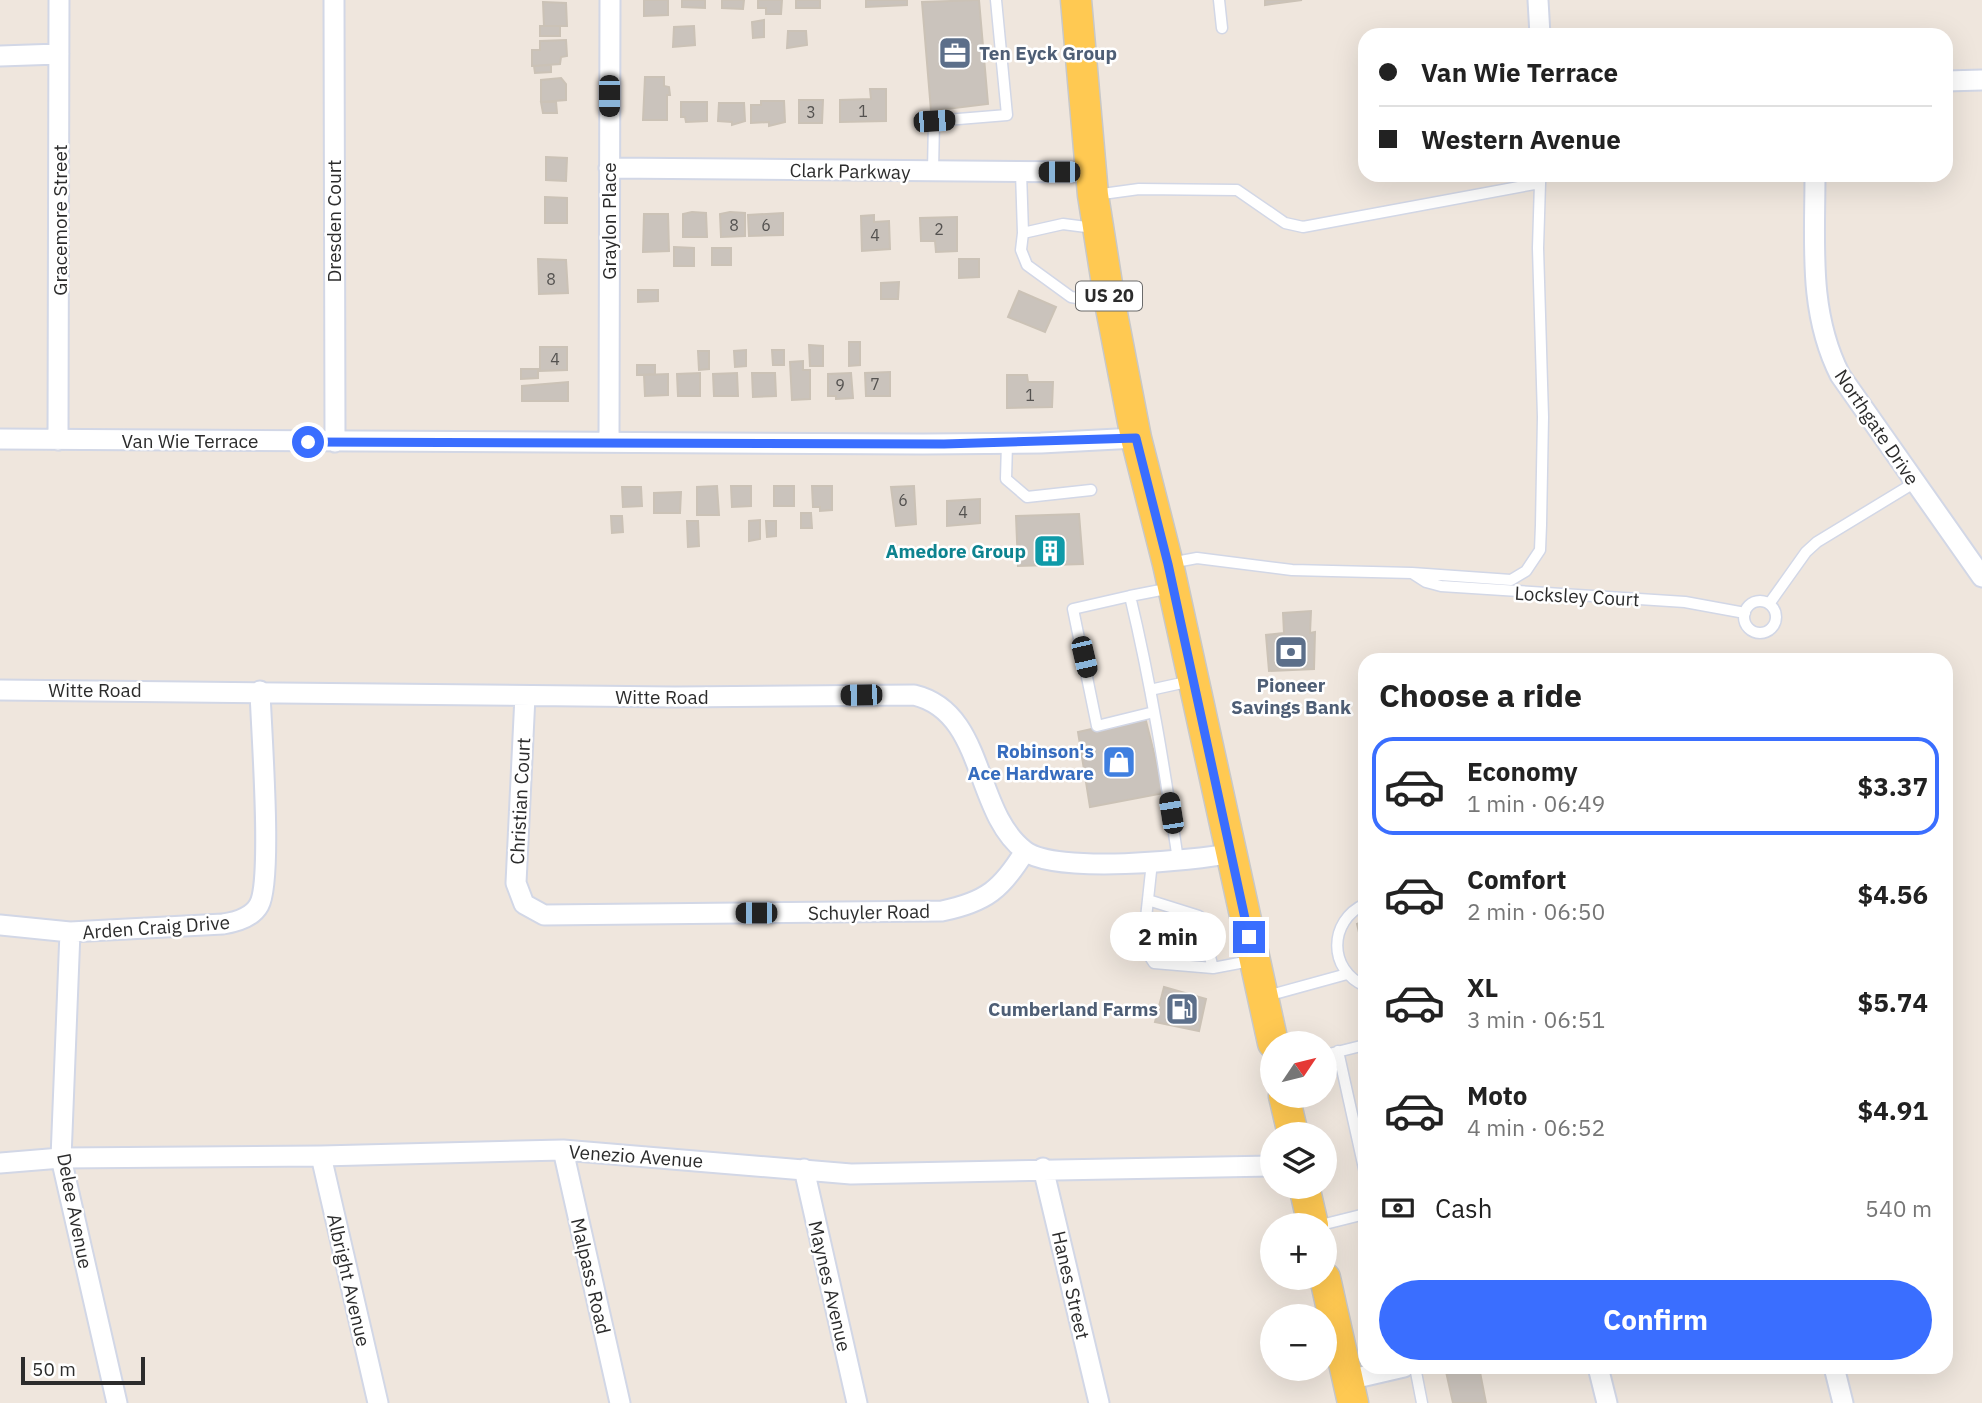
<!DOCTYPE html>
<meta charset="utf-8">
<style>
:root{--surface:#fff;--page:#f6f6f6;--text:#222;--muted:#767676;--line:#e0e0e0;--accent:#3a6eff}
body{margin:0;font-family:"IBM Plex Sans",sans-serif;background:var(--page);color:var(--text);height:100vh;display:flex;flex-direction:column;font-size:26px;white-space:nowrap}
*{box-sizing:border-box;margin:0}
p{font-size:23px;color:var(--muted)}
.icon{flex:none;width:38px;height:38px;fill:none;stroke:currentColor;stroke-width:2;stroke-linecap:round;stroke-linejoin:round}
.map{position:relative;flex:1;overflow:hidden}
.details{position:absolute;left:1358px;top:653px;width:595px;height:721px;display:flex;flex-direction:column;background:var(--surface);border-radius:21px;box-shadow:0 7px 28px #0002}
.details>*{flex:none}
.hud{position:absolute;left:1358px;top:28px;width:595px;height:154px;border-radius:21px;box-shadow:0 7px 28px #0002;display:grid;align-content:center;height:154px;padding:0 21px;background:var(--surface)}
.needle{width:46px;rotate:55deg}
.tools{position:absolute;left:1260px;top:1031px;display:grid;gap:14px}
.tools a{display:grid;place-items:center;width:77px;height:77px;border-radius:50%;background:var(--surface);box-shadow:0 7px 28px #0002;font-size:35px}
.scale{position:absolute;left:21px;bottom:18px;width:124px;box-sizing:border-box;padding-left:7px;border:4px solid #2c2c2c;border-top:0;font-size:19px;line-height:24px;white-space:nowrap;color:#2c2c2c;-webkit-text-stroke:5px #fff;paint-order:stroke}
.end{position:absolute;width:32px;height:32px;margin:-16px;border:9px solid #3a6eff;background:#fff;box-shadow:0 0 0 4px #fff}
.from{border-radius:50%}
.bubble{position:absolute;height:49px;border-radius:24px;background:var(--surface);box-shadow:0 7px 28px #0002;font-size:23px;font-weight:800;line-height:49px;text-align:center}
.car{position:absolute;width:21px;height:42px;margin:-21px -10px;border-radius:9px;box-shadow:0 0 5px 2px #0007;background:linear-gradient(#222 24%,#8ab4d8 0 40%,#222 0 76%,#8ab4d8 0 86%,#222 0)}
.hud b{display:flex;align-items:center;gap:24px;height:66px;font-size:26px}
.hud b+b{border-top:2px solid var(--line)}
.hud i{width:18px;height:18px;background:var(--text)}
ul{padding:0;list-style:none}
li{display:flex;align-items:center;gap:21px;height:98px;margin:0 14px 10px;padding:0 7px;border:4px solid transparent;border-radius:21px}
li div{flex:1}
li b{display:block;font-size:26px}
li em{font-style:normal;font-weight:800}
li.current{border-color:var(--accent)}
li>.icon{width:63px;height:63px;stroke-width:1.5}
h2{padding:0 21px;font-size:32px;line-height:84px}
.pay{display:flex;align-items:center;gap:18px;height:77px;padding:0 21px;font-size:26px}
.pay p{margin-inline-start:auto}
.primary-button{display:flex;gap:14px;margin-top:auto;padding:14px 21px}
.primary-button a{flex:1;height:80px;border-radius:42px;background:var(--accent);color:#fff;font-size:28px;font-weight:800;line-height:80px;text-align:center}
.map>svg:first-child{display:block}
.building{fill:#cac3bc;stroke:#cbc2b6;stroke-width:2}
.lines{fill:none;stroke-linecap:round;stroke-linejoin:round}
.service-casing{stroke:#d2d7e6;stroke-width:13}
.minor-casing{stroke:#d2d7e6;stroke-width:23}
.primary-casing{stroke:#c8c8c8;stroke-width:33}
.service{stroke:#fff;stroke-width:10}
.minor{stroke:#fff;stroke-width:19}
.primary{stroke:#ffc952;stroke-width:30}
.route{stroke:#3a6eff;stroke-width:9}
.labels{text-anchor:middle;stroke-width:5;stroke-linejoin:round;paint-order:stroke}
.number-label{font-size:16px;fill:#545250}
.shield{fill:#fff;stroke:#6b6b6b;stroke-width:2}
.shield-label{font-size:18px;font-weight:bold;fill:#2c2c2c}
.service-label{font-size:19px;font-weight:bold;fill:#4e5e75;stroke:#fff;text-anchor:start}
.street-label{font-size:19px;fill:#2c2c2c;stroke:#fff}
.culture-label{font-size:19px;font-weight:bold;fill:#0d838f;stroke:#fff;text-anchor:end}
.shop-label{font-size:19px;font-weight:bold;fill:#366cbe;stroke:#fff;text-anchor:end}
</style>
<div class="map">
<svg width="1982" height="1403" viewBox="0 0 1982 1403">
<rect width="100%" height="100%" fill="#efe6dd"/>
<path class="building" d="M644 0H668V15L644 16Z
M682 0H705V8L682 7Z
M722 0H744L743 9 722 8Z
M758 0H782L781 14H766V8H758Z
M796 0H820V8H796Z
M866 0H907V5L866 7Z
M979 0 988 104 931 111 922 2Z
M1265 0H1302L1265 5Z
M543 2 566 3 567 26H544Z
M764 20V37L753 38 752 22Z
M540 26H560V36H540Z
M694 26 695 45 673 47 674 27Z
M788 31H806L807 45 787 48Z
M566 40 567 56 561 57 560 64 532 66V50H540V41Z
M551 65V72L535 73 534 66Z
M645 77H664V86L669 87 670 95H667V120H643Z
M561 78 566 84V100L541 102V80Z
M870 89H886V121L840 122V100L871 99Z
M799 100H823L822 123H799Z
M761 101H784L785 122 769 126V122L751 123V105H761Z
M541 102H556L557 113H543Z
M681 102H707V121L686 122 685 117H681Z
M719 103H744L745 121 732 125V122L718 121Z
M546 157 567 158 566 181 546 180Z
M545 197 567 198V223H545Z
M692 212 706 213 707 237H683V214Z
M730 212 745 213V236L721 237 720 214Z
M783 213V235L749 236 748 215Z
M644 214H668L669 251 643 252Z
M874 215V222L889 221 890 249 862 251 861 216Z
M957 217V251L936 252 935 241H921L920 218Z
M674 247 694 248V266H674Z
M712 248H731V265H712Z
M538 259 566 260 568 293 539 294Z
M959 259H979V277L959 278Z
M899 282 898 299H881V283Z
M638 290H658V301L638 302Z
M1019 291 1056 307 1045 332 1008 317Z
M849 342H860V365L849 366Z
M809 345 823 346V366H810Z
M540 347H567V370L540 371Z
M746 350V366L735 367 734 351Z
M772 350H784V365H773Z
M698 351H709V369L699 370Z
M803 361V370H810V399L792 400 790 362Z
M637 365H655V374L637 375Z
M521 369H538V378L521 379Z
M890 372V396H866L865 373Z
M700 373V396H678L677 374Z
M737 373 738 396H714L713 374Z
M752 373H775L776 396 753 397Z
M851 373 853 398 836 399V396H828V374Z
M668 374V395L645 396 644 375Z
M1007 375H1027L1028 382H1053L1052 407 1007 408Z
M568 382V401H522V386Z
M717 486 719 515H697V487Z
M731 486H751V506L732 507Z
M774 486H794V506H774Z
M812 486H832V510L820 511V507H813Z
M914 486 916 524 896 526 891 487Z
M622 487H641L642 506 623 507Z
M681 492 680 513H654V493Z
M980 499V523L947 526V501Z
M801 513H811L812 528H801Z
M1079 514 1083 564 1018 566 1016 516Z
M611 516H622L623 532 612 533Z
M760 520V539L749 541V521Z
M687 521H698L699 546 688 547Z
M766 521H776V536L767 537Z
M1311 611 1310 633 1315 632 1314 669 1269 671 1266 635 1284 633 1283 613Z
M1145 717 1164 793 1090 807 1078 732Z
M1365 921V958L1357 924Z
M1160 923 1198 930 1203 959 1165 950Z
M1164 987 1206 999 1199 1031 1155 1022Z
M1445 1367H1479L1486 1403H1453Z"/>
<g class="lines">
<defs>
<path id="service" d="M1219 0 1222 28
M933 171 934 121 1007 115 996 0
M1021 172 1023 233
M1095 195 1139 189 1237 190 1285 223 1303 227 1540 183 1541 175
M1094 228 1063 224 1023 233 1021 250 1027 265 1071 297 1106 303
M1007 443 1006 479 1027 497 1091 490
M1170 563 1197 558 1292 570 1412 573 1511 580 1526 571 1540 550 1541 525 1543 417 1538 248 1540 183
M1412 573 1426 582 1441 586 1685 602 1745 613
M1130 596 1171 588
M1744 617a16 16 0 1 1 32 0a16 16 0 1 1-32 0Z
M1769 604 1806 552 1817 542 1914 483
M1150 690 1191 681
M1154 712 1097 726 1073 609 1130 596C1151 683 1165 772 1178 860
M1148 900 1199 916 1213 968 1154 963 1143 946 1152 862
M1365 904C1328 921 1328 970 1365 986
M1213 968 1250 961
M1267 996 1347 974
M1338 1051 1365 1173
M1325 1055 1365 1045
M1321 1225 1365 1214
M1415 1367 1422 1403"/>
<path id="minor" d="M334 0 335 442
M1538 0 1540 35
M0 56 59 54
M1946 81 1982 80
M609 168 1090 172
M1815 175C1815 244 1808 312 1840 375L1982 577
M0 439 923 444 1041 443 1136 438
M58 440 59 0
M609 442 610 0
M0 690 675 697 914 695C986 712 973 812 1025 851 1055 874 1193 861 1232 853
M525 696 516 883 524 904 544 915 942 911C986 902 1002 889 1025 851
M0 925 70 932 223 924C236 922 252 918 259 905 273 880 261 728 260 691
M70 932 61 1158 117 1403
M563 1150 620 1403
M321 1156 378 1403
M0 1163 61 1158 321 1156 563 1150 851 1174 1272 1166
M1043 1168 1099 1403
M804 1169 857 1403
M1598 1367 1607 1403
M1834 1367 1843 1403
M1348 1380 1404 1367"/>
<path id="primary" d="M1076 0 1093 195 1110 303 1136 438 1168 564 1273 1043
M1284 1096 1293 1134
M1304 1186 1313 1225
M1325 1278 1353 1403"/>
</defs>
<use href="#service" class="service-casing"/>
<use href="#minor" class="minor-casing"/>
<use href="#primary" class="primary-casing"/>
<use href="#service" class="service"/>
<use href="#minor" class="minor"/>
<use href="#primary" class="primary"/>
</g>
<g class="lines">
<path class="route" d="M308 442 944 444 1136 438 1168 564 1249 937"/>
</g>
<defs>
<symbol id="office-square" viewBox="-11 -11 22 22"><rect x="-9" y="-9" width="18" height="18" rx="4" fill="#5c6f8a" stroke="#fff"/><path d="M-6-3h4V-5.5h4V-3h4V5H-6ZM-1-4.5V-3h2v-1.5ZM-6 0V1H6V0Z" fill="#fff"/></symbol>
<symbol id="building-square" viewBox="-11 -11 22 22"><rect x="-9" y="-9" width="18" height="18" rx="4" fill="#0f9aa8" stroke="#fff"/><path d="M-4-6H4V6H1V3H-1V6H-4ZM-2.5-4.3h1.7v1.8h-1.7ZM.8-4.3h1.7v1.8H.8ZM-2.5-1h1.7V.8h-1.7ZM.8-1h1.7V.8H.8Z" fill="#fff"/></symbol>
<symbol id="bank-square" viewBox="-11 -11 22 22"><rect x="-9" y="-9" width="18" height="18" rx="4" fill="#5c6f8a" stroke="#fff"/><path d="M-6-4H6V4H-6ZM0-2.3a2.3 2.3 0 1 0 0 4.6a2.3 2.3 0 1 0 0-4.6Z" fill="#fff"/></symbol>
<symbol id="shop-square" viewBox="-11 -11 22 22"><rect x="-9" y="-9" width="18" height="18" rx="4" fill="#3f7fe0" stroke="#fff"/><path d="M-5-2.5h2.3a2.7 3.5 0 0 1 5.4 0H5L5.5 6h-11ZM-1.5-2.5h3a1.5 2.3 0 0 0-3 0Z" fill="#fff"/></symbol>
<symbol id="fuel-square" viewBox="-11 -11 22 22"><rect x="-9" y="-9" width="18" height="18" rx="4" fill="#5c6f8a" stroke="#fff"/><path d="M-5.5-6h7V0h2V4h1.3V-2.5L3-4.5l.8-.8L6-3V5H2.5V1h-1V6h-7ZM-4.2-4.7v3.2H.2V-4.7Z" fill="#fff"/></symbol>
</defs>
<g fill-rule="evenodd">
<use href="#office-square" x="936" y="34" width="38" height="38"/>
<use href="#building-square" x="1031" y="532" width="38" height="38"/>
<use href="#bank-square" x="1272" y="633" width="38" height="38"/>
<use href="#shop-square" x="1100" y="743" width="38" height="38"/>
<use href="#fuel-square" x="1163" y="990" width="38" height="38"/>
</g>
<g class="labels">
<g class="number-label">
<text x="863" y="117">1</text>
<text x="811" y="118">3</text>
<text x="734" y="231">8</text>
<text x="766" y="231">6</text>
<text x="939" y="235">2</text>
<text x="875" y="241">4</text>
<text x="551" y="285">8</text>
<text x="555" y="365">4</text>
<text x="875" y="390">7</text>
<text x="840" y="391">9</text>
<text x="1030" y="401">1</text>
<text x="903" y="506">6</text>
<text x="963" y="518">4</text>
</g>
<rect class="shield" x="1076" y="281.5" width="66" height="29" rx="5"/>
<g class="shield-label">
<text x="1109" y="302">US 20</text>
</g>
<g class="service-label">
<text x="979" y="60">Ten Eyck Group</text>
<text x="1291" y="692" text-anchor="middle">Pioneer<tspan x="1291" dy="22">Savings Bank</tspan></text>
<text x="1158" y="1016" text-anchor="end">Cumberland Farms</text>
</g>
<g class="street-label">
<text transform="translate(850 171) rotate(1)" y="7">Clark Parkway</text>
<text transform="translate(60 220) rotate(-90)" y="7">Gracemore Street</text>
<text transform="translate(334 221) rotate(-90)" y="7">Dresden Court</text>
<text transform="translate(609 221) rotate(-90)" y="7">Graylon Place</text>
<text transform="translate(1877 427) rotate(56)" y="7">Northgate Drive</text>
<text x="190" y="448">Van Wie Terrace</text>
<text transform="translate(1577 596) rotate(3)" y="7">Locksley Court</text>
<text x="95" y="697">Witte Road</text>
<text x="662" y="704">Witte Road</text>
<text transform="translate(520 801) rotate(-87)" y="7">Christian Court</text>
<text transform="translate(869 912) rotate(-1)" y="7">Schuyler Road</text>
<text transform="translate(156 927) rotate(-4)" y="7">Arden Craig Drive</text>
<text transform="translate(636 1156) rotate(4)" y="7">Venezio Avenue</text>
<text transform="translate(75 1211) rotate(79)" y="7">Delee Avenue</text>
<text transform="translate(591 1276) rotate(77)" y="7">Malpass Road</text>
<text transform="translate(349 1280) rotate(77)" y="7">Albright Avenue</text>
<text transform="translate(1071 1285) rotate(77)" y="7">Hanes Street</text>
<text transform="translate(830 1286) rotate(77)" y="7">Maynes Avenue</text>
</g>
<g class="culture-label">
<text x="1026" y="558">Amedore Group</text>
</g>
<g class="shop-label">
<text x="1094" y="758">Robinson's<tspan x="1094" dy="22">Ace Hardware</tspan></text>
</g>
</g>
</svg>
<div class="tools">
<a><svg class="needle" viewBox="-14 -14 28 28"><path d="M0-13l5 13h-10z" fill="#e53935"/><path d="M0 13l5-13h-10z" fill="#767676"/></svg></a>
<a><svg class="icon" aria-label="layers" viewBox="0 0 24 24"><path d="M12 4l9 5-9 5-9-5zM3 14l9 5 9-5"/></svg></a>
<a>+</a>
<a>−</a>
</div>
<div class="scale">50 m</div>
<i class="end from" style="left:308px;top:442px"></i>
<i class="end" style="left:1249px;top:937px"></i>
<div class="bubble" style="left:1110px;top:912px;width:116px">2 min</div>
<i class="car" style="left:609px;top:96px;rotate:180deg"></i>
<i class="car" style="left:934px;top:121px;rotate:86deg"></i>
<i class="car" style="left:1059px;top:172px;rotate:270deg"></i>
<i class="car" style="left:1084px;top:657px;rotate:167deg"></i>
<i class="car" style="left:861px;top:695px;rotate:269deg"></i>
<i class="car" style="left:1171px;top:813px;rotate:351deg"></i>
<i class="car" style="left:756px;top:913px;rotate:270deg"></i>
<div class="hud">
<b><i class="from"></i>Van Wie Terrace</b>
<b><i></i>Western Avenue</b>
</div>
<section class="details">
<h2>Choose a ride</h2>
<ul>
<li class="current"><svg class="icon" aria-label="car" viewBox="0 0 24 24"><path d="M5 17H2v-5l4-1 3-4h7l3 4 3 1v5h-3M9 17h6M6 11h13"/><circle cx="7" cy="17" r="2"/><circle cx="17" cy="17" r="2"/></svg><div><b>Economy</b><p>1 min · 06:49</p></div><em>$3.37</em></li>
<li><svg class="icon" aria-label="car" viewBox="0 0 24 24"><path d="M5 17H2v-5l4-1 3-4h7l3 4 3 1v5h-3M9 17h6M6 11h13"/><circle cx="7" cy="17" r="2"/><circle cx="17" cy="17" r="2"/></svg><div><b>Comfort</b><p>2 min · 06:50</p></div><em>$4.56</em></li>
<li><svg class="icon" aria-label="car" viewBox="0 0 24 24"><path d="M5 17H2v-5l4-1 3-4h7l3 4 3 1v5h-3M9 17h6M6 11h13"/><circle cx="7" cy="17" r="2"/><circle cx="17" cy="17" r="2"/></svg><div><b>XL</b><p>3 min · 06:51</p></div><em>$5.74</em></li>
<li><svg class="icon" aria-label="car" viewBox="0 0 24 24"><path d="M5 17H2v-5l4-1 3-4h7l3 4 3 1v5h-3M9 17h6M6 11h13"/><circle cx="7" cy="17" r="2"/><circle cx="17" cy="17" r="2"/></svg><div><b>Moto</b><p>4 min · 06:52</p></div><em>$4.91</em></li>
</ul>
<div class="pay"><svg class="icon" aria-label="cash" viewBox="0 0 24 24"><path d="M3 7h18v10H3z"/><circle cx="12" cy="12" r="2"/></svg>Cash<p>540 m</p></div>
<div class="primary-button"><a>Confirm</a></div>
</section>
</div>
